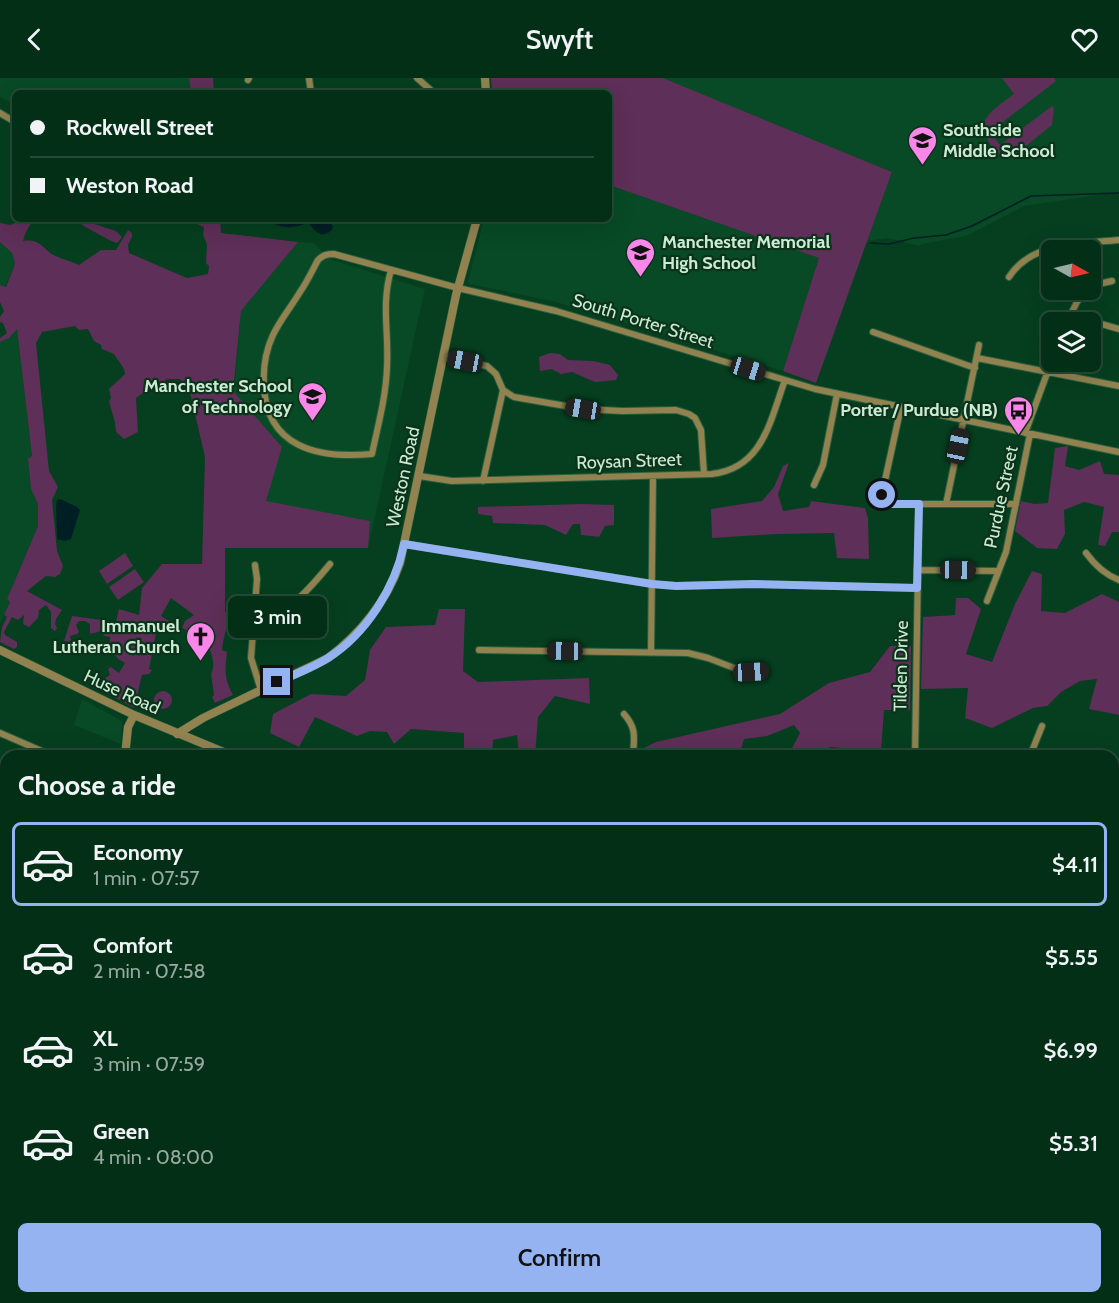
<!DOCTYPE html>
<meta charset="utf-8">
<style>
:root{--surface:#042f17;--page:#0d3720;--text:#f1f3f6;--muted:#97a9a1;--line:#254a36;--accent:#95b2f1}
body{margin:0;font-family:Cabin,sans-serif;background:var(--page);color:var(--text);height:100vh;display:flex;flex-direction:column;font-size:22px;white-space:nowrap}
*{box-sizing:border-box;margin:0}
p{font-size:20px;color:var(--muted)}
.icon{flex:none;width:33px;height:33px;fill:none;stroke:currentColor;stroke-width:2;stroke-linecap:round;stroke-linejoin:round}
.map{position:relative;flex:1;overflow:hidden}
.panel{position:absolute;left:0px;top:672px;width:1119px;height:554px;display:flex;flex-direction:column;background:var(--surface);border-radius:18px 18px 0 0;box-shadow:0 6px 24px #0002,0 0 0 2px var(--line)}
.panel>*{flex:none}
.banner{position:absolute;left:12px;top:12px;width:600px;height:132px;border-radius:9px;box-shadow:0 6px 24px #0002,0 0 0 2px var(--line);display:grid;align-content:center;height:132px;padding:0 18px;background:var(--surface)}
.needle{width:39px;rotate:98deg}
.fabs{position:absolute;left:1041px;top:162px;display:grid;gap:12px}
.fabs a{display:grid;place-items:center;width:60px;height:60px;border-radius:9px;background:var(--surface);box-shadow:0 6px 24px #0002,0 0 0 2px var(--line);font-size:30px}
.end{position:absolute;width:27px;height:27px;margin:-14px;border:8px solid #95b2f1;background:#111;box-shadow:0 0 0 3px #111}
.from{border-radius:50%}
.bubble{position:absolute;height:42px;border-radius:9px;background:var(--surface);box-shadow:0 6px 24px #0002,0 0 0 2px var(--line);font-size:20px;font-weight:600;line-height:42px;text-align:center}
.car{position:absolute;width:18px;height:36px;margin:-18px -9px;border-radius:8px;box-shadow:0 0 4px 2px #0007;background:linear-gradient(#222 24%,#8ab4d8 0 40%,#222 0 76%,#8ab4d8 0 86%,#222 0)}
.banner b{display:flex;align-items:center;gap:21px;height:57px;font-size:22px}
.banner b+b{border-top:2px solid var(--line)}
.banner i{width:15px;height:15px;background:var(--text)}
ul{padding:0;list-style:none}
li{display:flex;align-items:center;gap:18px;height:84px;margin:0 12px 9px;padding:0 6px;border:3px solid transparent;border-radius:9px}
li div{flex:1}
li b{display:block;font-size:22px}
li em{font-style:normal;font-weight:600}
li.active{border-color:var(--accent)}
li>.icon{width:54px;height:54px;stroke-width:1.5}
h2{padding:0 18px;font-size:27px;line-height:72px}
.primary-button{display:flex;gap:12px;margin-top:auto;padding:12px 18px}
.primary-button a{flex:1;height:69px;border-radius:9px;background:var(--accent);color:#111;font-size:24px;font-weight:600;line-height:69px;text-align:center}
header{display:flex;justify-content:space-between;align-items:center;height:78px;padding:0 18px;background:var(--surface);font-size:27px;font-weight:600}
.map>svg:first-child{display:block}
.built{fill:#084a25}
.green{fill:#5e2f58}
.water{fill:#001f25}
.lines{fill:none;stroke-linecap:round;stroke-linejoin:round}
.stream{stroke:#001f25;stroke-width:1.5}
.minor-casing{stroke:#285e3f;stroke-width:8}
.tertiary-casing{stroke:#285e3f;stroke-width:9}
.secondary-casing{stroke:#285e3f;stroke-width:10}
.motorway-casing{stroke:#285e3f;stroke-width:12}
.minor{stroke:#918250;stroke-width:6}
.tertiary{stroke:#918250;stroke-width:8}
.secondary{stroke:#c6ad5b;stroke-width:8}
.motorway{stroke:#fff0c1;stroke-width:10}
.route{stroke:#95b2f1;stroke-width:8}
.labels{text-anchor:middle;stroke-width:4.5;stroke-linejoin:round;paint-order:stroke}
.poi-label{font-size:18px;font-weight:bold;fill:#caecd2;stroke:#0d321b;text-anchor:end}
.street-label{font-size:18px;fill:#caecd2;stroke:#0d321b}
</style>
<header><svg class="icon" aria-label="back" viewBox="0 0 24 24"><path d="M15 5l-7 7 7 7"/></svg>Swyft<svg class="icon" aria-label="heart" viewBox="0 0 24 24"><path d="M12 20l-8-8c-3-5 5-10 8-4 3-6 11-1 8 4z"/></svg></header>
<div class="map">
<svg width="1119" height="1225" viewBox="0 0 1119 1225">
<rect width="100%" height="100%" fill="#053f1f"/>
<path class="built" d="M0 0H189L191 15H15V27L0 19Z
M663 0H1119V114L1024 128 966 158 922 166 920 168 888 160 867 163 892 94Z
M609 107 819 180 783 293 556 224 470 206 468 204 484 141H609Z
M0 164 12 175 15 186 5 209 0 207Z
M298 164 313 165 332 182 425 211 368 470H220L241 233Z
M17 250 32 379 28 382 31 411 38 426V448L7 521 10 524 0 546V264L9 260Z
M82 621 122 643 121 666 74 647Z
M231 1220H547V1225H231Z"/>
<path class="green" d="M189 0H213L214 15H191Z
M491 0H663L892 94 816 305 783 293 819 180 609 107V15H492Z
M1002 0H1054L1056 3 990 54 1000 67 1052 28 1054 30 1052 47 1010 81C1001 79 996 74 991 67 972 41 995 31 1014 16Z
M17 141H33L25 156 23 163C36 161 40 166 48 173 55 180 71 183 79 187L101 172H116L128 152 132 155V159L128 167 129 175 187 200 208 196 209 188 206 185 207 166 203 157 204 149 195 145 197 141H220L221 155 298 164 241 233 233 313 282 369 266 423 370 443 368 470H225V534L229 538C227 550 223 560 222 572L227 574C225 593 224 600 233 617L215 625 212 619 214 617 211 596C218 580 206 569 205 555L196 552 198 544 191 554 182 550 185 543 194 537 171 520 161 538 171 544 170 549 157 550 149 591 152 592 149 596 142 597 134 630 96 609V606L110 597 108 591 111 589 119 595 125 585 118 581 114 575H109L101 569V564H110V559L104 558 101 553 90 556V546L85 543H79L76 547 79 554 77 556 70 558 71 562 69 564 64 563 72 538 116 544 119 531 139 537 142 510 162 486H202L205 379 188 306 185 307 180 301H166L163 307 147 312 136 320 138 354 124 361 116 354 115 345 109 323 111 320 109 311 125 296C125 290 117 281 114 276L102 271 101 267 94 263 88 251 79 252 75 248 42 254 36 265 49 393 58 409 52 422 57 473 63 488 60 496 55 499 46 498 27 513 62 532 56 541 55 546 57 550 55 553 51 550V534L46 527 39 532 38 540 29 549 23 546 24 537 18 542 12 539 4 554 5 557 17 564V569L14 571 0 564 2 549 7 539 4 537 10 524 7 521 38 448V426L31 411 28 381 32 378 17 251 9 260 0 264V260L7 255 3 245 0 244V239L4 233 0 224V207L6 209 15 186 12 175 0 164V145L10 147 15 145Z
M82 142 116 153 122 159 117 165C112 164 87 150 81 146Z
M550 275 560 276 568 282 593 283 610 287 618 297 616 302 595 304 572 294 561 296 552 291 540 293 539 279Z
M1068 368 1065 388 1079 392 1100 383 1104 396 1119 397V454H1112L1105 468 1098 467 1104 429 1084 424 1064 432 1065 456 1057 471 1037 470 1015 453 1021 423 1034 426 1048 425 1055 370Z
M789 385 778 416 783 433 809 429 811 423 865 430 868 440 869 481 837 480 834 455 777 456 712 460 711 431 762 423 774 409 783 388Z
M582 426 614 427V447L605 448 599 459 581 457 580 446H573L566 457 545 447 493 445 492 438 478 436V429Z
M125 475 133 488 107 506 99 493Z
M135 491 144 504 118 522 109 509Z
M1032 493 1042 496 1041 533 1065 535 1102 516 1119 524V637L1089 631 1097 601 1080 603 1061 614 1047 628 1033 630 992 650 965 640 968 610 921 611 923 539 955 537 956 520H968L981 531 966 576 992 584 1015 526Z
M439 531H465L463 593 478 604 589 600 590 626 555 618 538 639 535 678H519L517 657 493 662 492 678H464V655L411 651 394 666 387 654 370 653 357 658 315 639 299 669 270 655 273 636 311 616 346 618 365 602 370 572 386 549 435 547Z
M890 568H911L910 632H884L881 673 830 669 825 678 789 676 800 655 794 647 767 658 744 661 739 678H640V672L656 664 780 636 829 605 870 594Z
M154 622a9 9 0 1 1 18 0a9 9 0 1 1-18 0Z
M6 693V733L0 730V696L3 697Z
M0 810 6 813V1051L0 1013Z
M237 1220H284L285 1225H238Z
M472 1220H502L499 1225H475Z
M508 1220H538V1225H508Z
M539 1220H587L585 1224 539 1225Z
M852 1220H901L897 1225H847Z
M946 1220H991L992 1225H949Z
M1041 1220H1072L1079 1224 1103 1220V1225H1058Z"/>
<path class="water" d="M276 141C290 141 323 137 333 148L332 152C321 161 315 154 308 144 298 150 286 151 274 146L273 144Z
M60 421 77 429 80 432 71 461 65 463 57 461 56 426 57 422Z"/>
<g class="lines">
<path class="stream" d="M870 165 889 166 914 160 946 157 972 148 1031 118 1119 115"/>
<defs>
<path id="minor" d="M309 0 311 15
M417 0 434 15
M248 2 249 0
M0 35 15 44
M391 192C381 227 389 254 387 289 386 319 378 347 372 376 319 381 266 370 264 307 263 291 266 272 273 257 280 242 291 229 300 214 307 204 312 193 318 182 323 177 327 176 334 176L458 210 556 233 815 311 1119 374
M1009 199C1032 163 1081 166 1119 162
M1090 208 1112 203
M1070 237 1119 251
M1067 244 1077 224 1086 212
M873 254 975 290
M444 279 487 288 496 296 503 312 514 319 583 331 622 333 676 332 689 336 695 340 701 352 704 396
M977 280 1119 308
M901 329 882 416 884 424 891 426H1016
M1025 355 1052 282
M419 398 452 403 712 396C763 390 770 343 785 302
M483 403 503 312
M814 407 823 387 837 316
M946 426 979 267
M404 466 652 506 676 508 754 506 917 510
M1086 475C1094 486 1106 497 1119 502
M255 487 257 501 251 580 261 612
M917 492 998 493
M987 523 1006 474 1030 356
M254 542C285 541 311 509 330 486
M479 572 688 575 708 580 742 593H764
M651 575 653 398
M624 636C637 651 634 659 633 678
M0 655 53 678
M915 678 919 426
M1030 678 1042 648
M1113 969 1119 1038
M177 1220V1225
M301 1225 302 1220
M593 1225V1220
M1114 1225 1119 1209"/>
<path id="tertiary" d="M485 0 486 15
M0 572 134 637 233 678
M177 656 203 640 328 580C360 556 387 523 400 485L456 217 477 141
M125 678 128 649 134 637
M1113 745 1119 746
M781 1225 785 1220"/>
<path id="secondary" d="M1113 854 1119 850
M0 1213 6 1209"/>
<path id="motorway" d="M0 1085 4 1108
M0 1101 6 1156
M13 1220 14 1225
M23 1220V1225"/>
</defs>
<use href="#minor" class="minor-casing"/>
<use href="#tertiary" class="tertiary-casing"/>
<use href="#secondary" class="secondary-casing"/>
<use href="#motorway" class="motorway-casing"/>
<use href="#minor" class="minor"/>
<use href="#tertiary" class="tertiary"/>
<use href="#secondary" class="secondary"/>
<use href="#motorway" class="motorway"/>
</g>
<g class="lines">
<path class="route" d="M277 604C294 597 312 590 328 580 366 556 395 510 404 466L652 506 676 508 754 506 917 510 919 426H891L884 424 882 417"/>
</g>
<defs>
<symbol id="school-pin" viewBox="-11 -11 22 30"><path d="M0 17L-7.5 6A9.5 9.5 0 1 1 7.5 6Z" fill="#f987e9" stroke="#0d321b"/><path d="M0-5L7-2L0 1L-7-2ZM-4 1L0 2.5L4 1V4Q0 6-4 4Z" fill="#111"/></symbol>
<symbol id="bus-pin" viewBox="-11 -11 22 30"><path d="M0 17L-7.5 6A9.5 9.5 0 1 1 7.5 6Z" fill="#f987e9" stroke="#0d321b"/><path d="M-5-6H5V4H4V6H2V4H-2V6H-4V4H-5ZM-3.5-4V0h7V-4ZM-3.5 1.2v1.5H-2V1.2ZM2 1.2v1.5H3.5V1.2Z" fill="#111"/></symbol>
<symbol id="church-pin" viewBox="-11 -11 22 30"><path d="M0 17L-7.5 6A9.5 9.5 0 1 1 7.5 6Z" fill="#f987e9" stroke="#0d321b"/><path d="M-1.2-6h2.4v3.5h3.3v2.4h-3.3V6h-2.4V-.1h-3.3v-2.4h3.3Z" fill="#111"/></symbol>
</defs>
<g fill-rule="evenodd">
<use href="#school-pin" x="906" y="46" width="33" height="45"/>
<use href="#school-pin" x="624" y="158" width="33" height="45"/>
<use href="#school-pin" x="296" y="302" width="33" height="45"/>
<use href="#bus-pin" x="1002" y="316" width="33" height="45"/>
<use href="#church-pin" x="184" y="542" width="33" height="45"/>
</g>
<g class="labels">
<g class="poi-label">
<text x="943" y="58" text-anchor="start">Southside<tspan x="943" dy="21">Middle School</tspan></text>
<text x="662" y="170" text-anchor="start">Manchester Memorial<tspan x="662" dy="21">High School</tspan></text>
<text x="292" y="314">Manchester School<tspan x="292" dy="21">of Technology</tspan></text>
<text x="998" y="338">Porter / Purdue (NB)</text>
<text x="180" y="554">Immanuel<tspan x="180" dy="21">Lutheran Church</tspan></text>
</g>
<g class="street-label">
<text transform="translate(643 243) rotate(17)" y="6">South Porter Street</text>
<text transform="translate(629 383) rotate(-2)" y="6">Roysan Street</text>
<text transform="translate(403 399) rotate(-78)" y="6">Weston Road</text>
<text transform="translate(1001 419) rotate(-78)" y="6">Purdue Street</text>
<text transform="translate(901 588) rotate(-89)" y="6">Tilden Drive</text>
<text transform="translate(122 614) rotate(25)" y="6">Huse Road</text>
</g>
</g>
</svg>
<div class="fabs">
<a><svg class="needle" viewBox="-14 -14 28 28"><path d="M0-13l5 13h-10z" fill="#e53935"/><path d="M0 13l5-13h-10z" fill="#97a9a1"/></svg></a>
<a><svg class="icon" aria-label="layers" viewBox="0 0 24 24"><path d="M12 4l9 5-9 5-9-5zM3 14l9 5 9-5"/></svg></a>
</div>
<i class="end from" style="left:882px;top:417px"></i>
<i class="end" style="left:277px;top:604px"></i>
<div class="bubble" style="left:228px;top:518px;width:99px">3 min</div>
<i class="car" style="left:465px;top:283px;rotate:281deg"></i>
<i class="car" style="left:748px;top:291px;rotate:107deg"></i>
<i class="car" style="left:583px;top:331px;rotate:279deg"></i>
<i class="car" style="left:958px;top:368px;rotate:12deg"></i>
<i class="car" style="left:958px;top:492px;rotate:91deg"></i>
<i class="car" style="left:565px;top:573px;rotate:271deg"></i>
<i class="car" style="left:751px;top:594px;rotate:87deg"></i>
<div class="banner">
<b><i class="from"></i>Rockwell Street</b>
<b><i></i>Weston Road</b>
</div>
<section class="panel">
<h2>Choose a ride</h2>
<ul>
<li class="active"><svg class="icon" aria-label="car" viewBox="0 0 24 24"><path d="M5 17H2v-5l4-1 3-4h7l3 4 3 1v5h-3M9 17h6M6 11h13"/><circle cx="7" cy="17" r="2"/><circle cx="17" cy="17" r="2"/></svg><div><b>Economy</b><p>1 min · 07:57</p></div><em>$4.11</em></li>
<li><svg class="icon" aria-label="car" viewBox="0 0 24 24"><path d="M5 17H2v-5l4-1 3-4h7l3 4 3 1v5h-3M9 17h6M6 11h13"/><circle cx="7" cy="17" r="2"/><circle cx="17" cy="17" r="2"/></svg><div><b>Comfort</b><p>2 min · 07:58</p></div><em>$5.55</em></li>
<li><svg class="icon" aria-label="car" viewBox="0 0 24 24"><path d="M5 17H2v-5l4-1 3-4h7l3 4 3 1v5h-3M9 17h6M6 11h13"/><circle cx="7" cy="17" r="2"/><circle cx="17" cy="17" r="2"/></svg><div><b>XL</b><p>3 min · 07:59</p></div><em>$6.99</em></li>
<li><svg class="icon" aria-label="car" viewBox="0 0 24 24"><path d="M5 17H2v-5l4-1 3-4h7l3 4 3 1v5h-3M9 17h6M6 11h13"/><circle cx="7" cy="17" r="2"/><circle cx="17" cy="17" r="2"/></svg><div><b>Green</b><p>4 min · 08:00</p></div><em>$5.31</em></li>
</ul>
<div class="primary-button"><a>Confirm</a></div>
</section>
</div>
